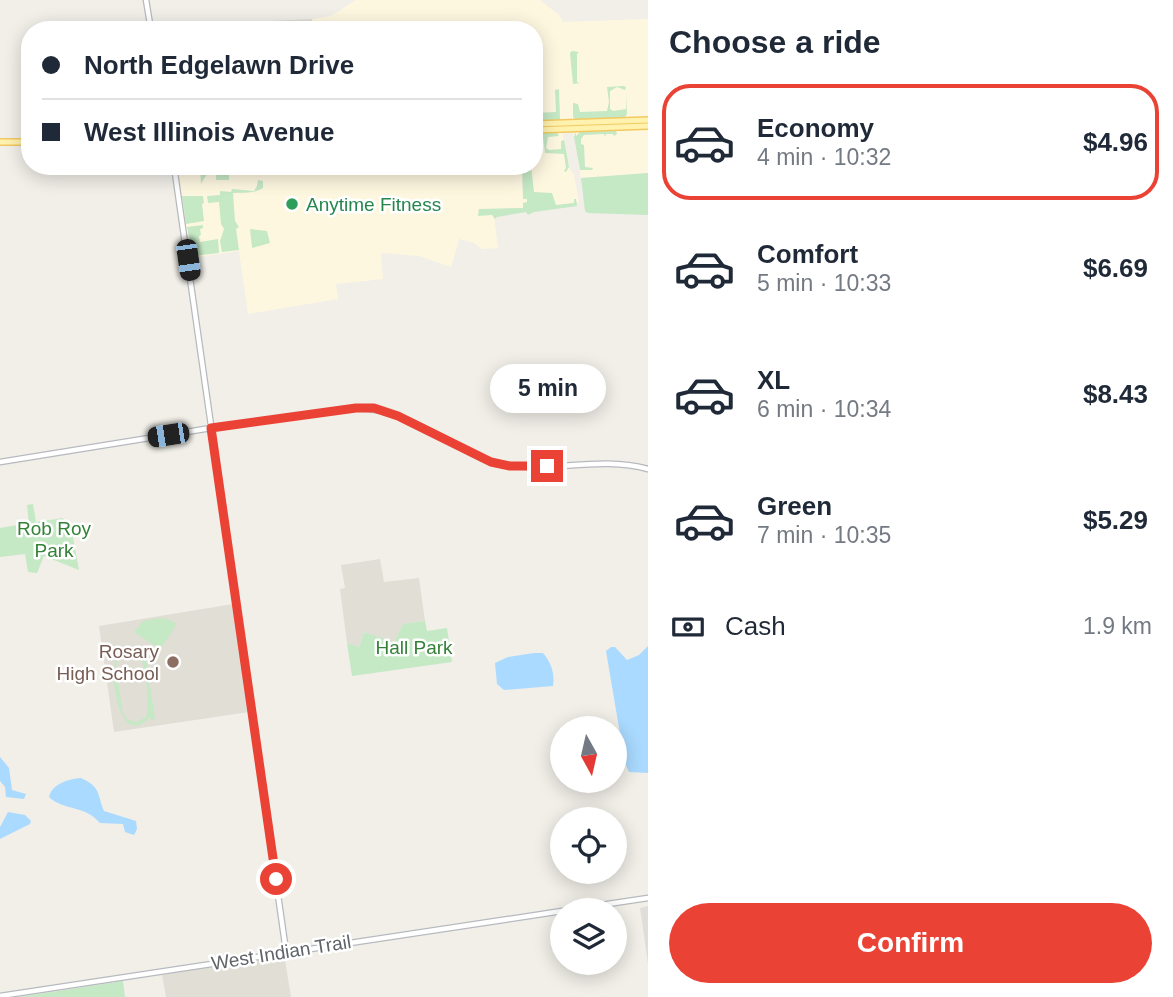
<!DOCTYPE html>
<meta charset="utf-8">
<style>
:root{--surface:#fff;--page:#f6f6f7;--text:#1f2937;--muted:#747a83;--line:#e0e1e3;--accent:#ea4335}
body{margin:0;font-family:Helvetica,sans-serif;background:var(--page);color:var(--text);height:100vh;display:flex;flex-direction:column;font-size:26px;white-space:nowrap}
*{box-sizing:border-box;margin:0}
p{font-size:23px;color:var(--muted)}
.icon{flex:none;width:38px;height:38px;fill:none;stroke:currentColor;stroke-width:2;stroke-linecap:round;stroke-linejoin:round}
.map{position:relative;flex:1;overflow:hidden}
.details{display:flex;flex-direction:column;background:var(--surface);width:525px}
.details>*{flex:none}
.top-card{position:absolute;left:21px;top:21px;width:522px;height:154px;border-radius:28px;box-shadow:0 4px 18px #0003;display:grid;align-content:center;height:154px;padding:0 21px;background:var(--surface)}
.needle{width:46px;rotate:172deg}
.controls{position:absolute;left:550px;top:716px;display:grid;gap:14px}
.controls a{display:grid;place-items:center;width:77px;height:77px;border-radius:50%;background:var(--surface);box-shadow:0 4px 18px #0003;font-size:35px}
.end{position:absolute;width:32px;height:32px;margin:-16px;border:9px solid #ea4335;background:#fff;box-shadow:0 0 0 4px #fff}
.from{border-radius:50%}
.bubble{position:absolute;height:49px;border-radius:24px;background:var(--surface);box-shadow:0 4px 18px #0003;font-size:23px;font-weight:600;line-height:49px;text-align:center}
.car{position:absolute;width:21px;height:42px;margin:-21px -10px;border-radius:9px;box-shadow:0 0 5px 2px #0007;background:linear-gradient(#222 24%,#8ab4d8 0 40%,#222 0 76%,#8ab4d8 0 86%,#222 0)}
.top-card b{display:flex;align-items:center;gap:24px;height:66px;font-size:26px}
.top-card b+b{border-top:2px solid var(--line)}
.top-card i{width:18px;height:18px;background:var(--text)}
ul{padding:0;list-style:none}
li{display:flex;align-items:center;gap:21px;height:116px;margin:0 14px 10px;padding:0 7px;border:4px solid transparent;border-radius:28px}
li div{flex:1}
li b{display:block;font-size:26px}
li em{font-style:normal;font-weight:600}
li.selected{border-color:var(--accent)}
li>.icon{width:63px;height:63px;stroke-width:1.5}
h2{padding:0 21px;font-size:32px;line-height:84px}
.pay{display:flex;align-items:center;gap:18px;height:77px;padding:0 21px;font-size:26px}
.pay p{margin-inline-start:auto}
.cta{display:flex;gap:14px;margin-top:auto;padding:14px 21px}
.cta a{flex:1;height:80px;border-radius:42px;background:var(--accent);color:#fff;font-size:28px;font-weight:600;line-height:80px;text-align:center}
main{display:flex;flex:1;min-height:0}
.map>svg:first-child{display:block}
.commercial{fill:#fef7e0}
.industrial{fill:#e0deda}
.education{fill:#e1ded6}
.green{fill:#c5e8c5;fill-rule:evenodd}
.water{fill:#aadaff}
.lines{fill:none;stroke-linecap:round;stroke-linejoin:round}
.secondary-casing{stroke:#b6babf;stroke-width:7}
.primary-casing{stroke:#f2c960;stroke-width:8}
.secondary{stroke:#fff;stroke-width:4.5}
.primary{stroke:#fff2af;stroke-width:5}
.route{stroke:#ea4335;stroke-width:9}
.leisure-dot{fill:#2e9e5b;stroke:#fff;stroke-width:2.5}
.education-dot{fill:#8d6e63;stroke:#fff;stroke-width:2.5}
.labels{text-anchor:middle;stroke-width:5;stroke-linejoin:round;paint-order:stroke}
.leisure-label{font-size:19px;fill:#27864d;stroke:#fff;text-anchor:start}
.park-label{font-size:19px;fill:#348238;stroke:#fff}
.education-label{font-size:19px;fill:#785e54;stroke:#fff;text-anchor:end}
.street-label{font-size:19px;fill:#5f6368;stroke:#fff}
</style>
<main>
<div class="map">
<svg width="648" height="997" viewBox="0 0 648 997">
<rect width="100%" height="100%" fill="#f1efe8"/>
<path class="commercial" d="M356 0H540L560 16 563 22 648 19V119L534 122V30H313L312 19 331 16Z
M648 128V173L581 178 573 130Z
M563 131 569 167 574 175 579 202 494 216 498 248 482 249 474 243 459 239 451 267 419 256 381 253 383 279 336 284 338 299 248 314 239 251 190 258 176 166H534V132Z"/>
<path class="industrial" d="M648 906V964L640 908Z"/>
<path class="education" d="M312 19 313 30H155V26Z
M380 559 384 582 419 578 425 621 403 624 394 643 364 632 359 647 347 643 340 589 345 588 341 565Z
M233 604 249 712 114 732 99 626Z
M284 954 291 997H166L162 975Z"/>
<path class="green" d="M572 51 579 52 577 54V82L580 83 573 84 570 53Z
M624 86 626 87 625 90 617 87 610 91V109L613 111 626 109V94H623H626L627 114 624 119 577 121 573 117V103L578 104 580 112 607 111 609 102 607 87Z
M559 89 560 119 557 121H534V113L556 112 555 90Z
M556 131 559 136 548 137 546 148 549 150 561 149V141L564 140 563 133 569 167 566 172 564 171 566 168 564 154 545 153 543 137H534V132Z
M616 131 617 134 614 136 613 134H606L605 137 604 134 584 135 581 139V144L584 145 585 167 593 168 592 170H580L574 137 576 132V136L580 132Z
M200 166H243V172L229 171V180H216V172H208L201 184Z
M522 166H531L534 192 552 193 556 205 574 203V199H576L577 206 534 212 528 215 526 212 497 217 495 219 492 215 478 216 479 209 523 208V203L527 202V199H523Z
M648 173V215L588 213 585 211 581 178Z
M258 180 263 181V188C254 194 243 192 233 193L235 221 239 227 236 229 239 250 222 252 220 241 224 229 221 224 219 202 208 203 207 196 220 195V191L231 192 232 189 254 191 257 186Z
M182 196H203L204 203 202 204 204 221 186 224Z
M203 225V228L200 229 201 235 199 236 200 242 218 239 219 253 193 256 187 227Z
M250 229 267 231 270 243 252 248Z
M33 504 36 522 63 518 72 532 79 570 44 556 37 573 28 572 25 554 0 557V528L29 523 27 505Z
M159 618 168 619 177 624 161 648H158L134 632 143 621Z
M425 621 427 631 447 628 452 662 352 676 347 643 359 647 364 632 394 642 403 624Z
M129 649 141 653 145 652 155 719 151 720 150 717C118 752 107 669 118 654ZM129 652C134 653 136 653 140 657 146 664 150 709 146 717L137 722 128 720 123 714 116 668 119 657Z
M123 981 125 997H19Z"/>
<path class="water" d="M648 646V773L629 772 625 763 606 651 611 647H615L627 660 639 655Z
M534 653H543C551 662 555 674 553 686L504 690 497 684 495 663 508 657Z
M0 757 9 768 12 790 26 794 24 799 6 797 5 787 0 781Z
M81 778C101 787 97 794 104 811L136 821 137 829 134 835 125 832 123 824 100 823C85 805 64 811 49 797 52 784 68 779 81 778Z
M8 812 25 815 31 821 30 824 0 839V827Z"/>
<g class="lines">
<defs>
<path id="secondary" d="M146 0 151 30
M174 166 286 951
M0 462 211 428 356 408C393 408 428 430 460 447 471 453 482 460 494 463 544 475 597 455 648 469
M568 910 648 898
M0 996 562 911"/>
<path id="primary" d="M534 124 648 120
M534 130 648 126
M0 142H30"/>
</defs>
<use href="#secondary" class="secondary-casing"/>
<use href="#primary" class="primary-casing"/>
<use href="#secondary" class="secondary"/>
<use href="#primary" class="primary"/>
</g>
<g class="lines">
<path class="route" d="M276 879 211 428 356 408H374L398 416 491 462 510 466H547"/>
</g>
<circle class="leisure-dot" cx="292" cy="204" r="7"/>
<circle class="education-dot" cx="173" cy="662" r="7"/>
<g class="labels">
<g class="leisure-label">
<text x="306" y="211">Anytime Fitness</text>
</g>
<g class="park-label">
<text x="54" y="535">Rob Roy<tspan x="54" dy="22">Park</tspan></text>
<text x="414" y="654">Hall Park</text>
</g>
<g class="education-label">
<text x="159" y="658">Rosary<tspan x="159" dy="22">High School</tspan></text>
</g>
<g class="street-label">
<text transform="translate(281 952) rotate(-9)" y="7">West Indian Trail</text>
</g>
</g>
</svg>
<div class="controls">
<a><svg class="needle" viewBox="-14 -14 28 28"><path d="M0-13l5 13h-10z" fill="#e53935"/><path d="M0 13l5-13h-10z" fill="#747a83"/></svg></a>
<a><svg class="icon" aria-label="locate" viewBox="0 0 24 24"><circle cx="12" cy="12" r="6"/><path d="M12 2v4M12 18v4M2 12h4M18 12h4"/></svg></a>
<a><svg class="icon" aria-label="layers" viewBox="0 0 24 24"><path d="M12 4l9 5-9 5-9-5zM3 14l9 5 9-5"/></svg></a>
</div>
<i class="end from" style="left:276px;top:879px"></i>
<i class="end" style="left:547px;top:466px"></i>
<div class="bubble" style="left:490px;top:364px;width:116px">5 min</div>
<i class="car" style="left:188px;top:260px;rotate:172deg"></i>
<i class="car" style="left:168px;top:435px;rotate:261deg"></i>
<div class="top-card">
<b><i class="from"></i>North Edgelawn Drive</b>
<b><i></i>West Illinois Avenue</b>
</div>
</div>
<section class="details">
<h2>Choose a ride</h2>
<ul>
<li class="selected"><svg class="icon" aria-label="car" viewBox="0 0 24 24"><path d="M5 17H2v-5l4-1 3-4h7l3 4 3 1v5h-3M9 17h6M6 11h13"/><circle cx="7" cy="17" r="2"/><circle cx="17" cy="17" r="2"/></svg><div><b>Economy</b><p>4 min · 10:32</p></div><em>$4.96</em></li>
<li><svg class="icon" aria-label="car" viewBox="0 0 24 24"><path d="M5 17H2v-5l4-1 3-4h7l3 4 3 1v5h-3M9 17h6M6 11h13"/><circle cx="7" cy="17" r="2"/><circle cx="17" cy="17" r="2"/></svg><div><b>Comfort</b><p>5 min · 10:33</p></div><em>$6.69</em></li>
<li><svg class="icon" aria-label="car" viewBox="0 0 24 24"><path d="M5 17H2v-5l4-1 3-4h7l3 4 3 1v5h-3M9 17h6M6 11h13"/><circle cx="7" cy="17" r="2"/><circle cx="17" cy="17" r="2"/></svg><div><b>XL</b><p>6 min · 10:34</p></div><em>$8.43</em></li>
<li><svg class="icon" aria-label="car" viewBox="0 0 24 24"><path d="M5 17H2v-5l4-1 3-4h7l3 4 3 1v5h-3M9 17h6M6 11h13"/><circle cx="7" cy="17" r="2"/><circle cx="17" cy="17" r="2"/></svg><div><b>Green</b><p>7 min · 10:35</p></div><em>$5.29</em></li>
</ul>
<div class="pay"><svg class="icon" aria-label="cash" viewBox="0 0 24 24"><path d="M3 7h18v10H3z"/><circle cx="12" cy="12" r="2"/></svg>Cash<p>1.9 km</p></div>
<div class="cta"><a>Confirm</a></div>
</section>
</main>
